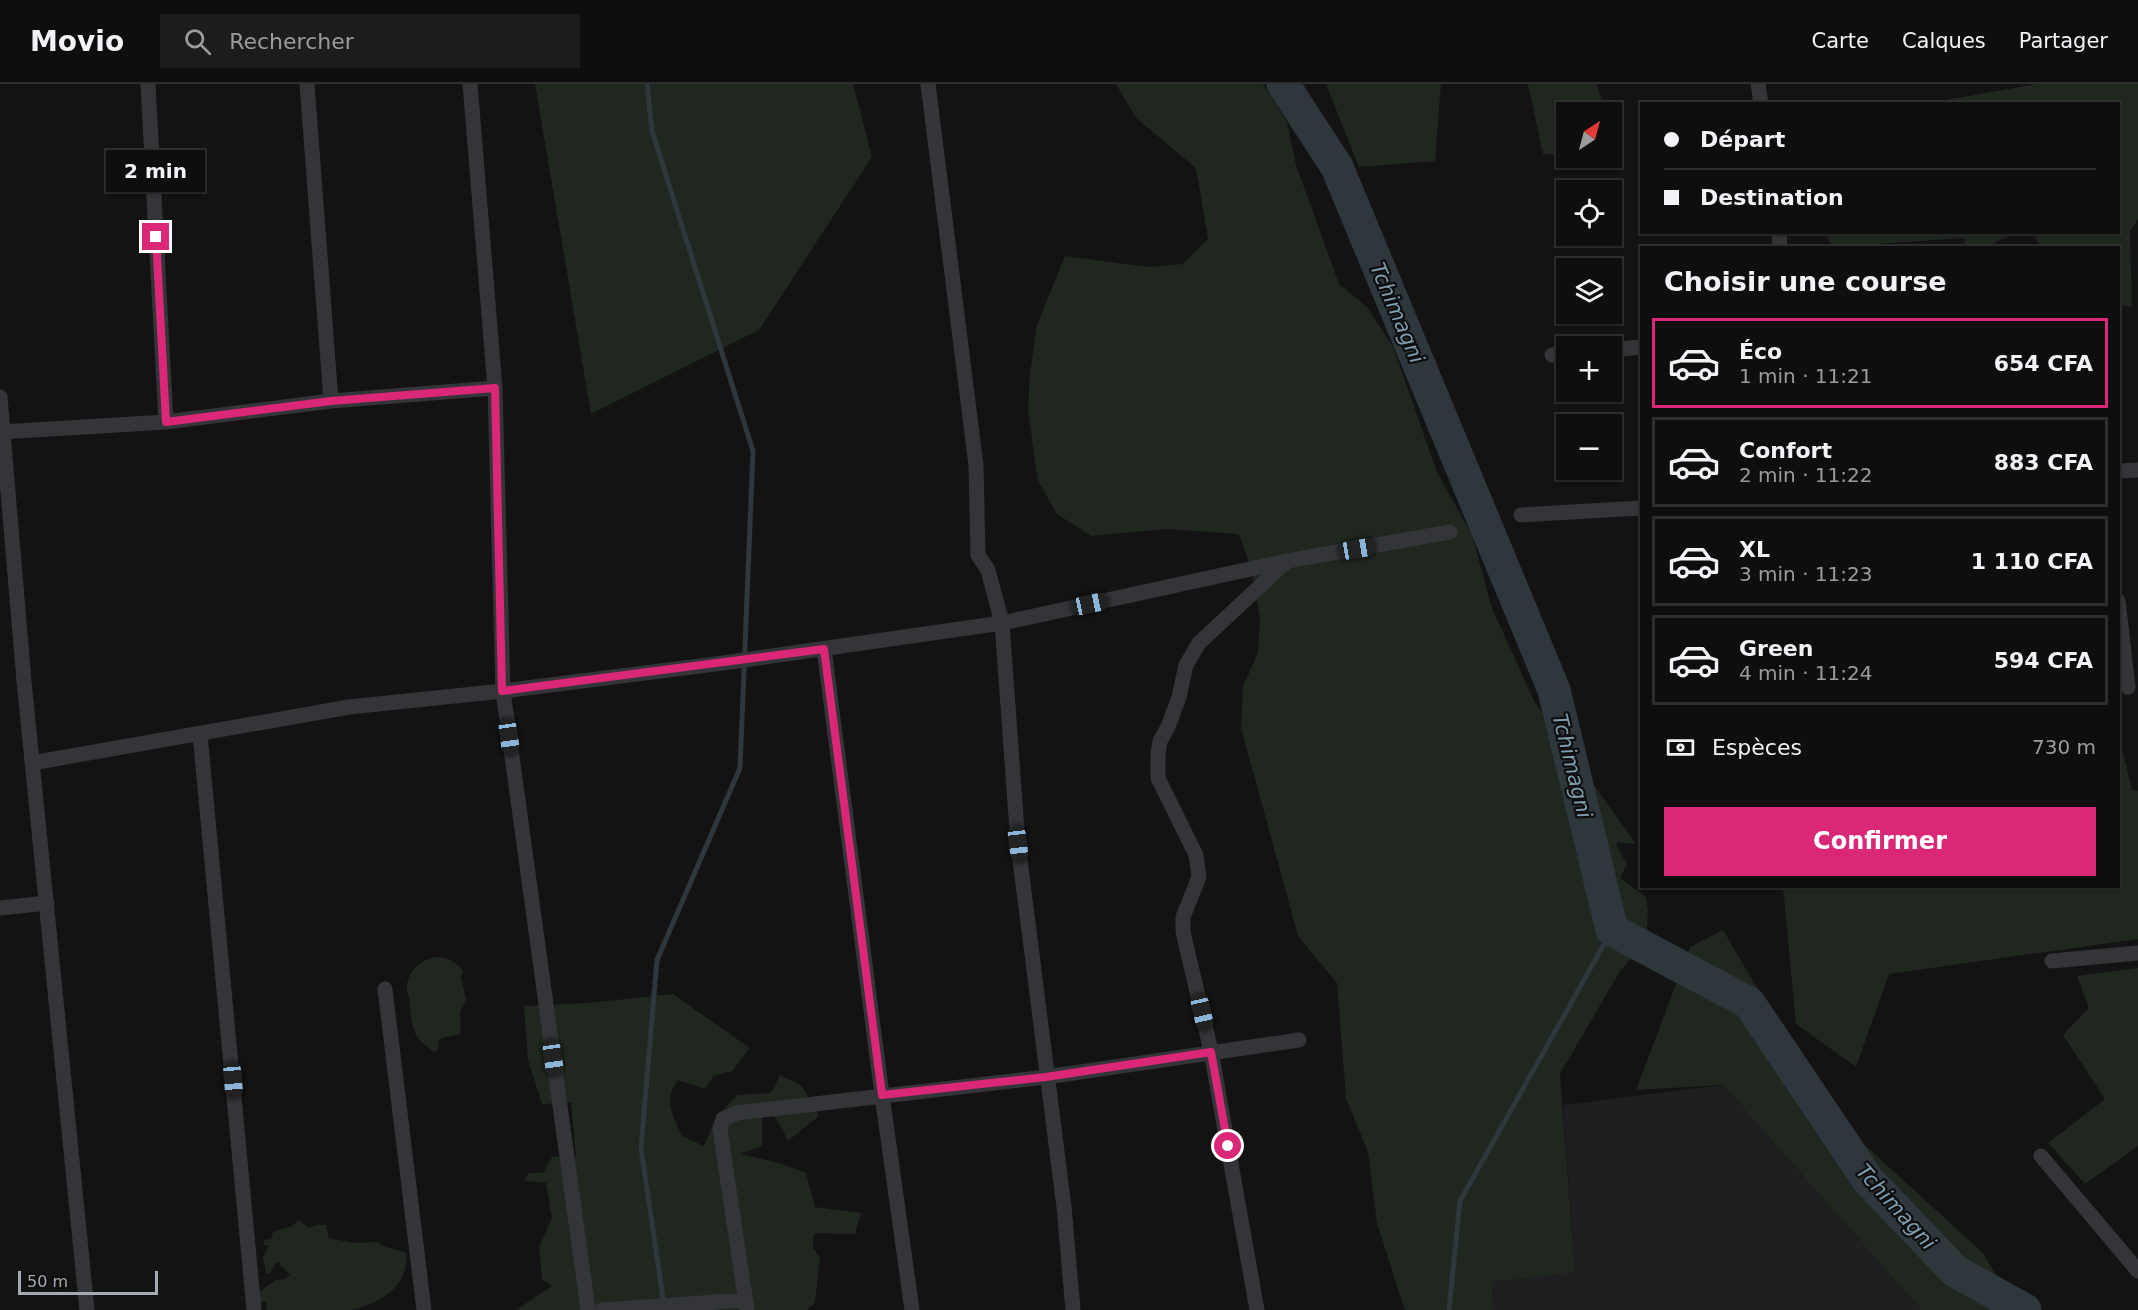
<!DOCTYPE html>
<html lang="fr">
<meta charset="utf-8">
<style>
:root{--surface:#0e0e0f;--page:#1c1c1d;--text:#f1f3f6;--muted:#9b9c9e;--line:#2e2e2f;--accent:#db2777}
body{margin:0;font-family:"DejaVu Sans",sans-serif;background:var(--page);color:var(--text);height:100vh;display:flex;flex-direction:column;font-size:22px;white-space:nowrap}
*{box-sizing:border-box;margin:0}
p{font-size:20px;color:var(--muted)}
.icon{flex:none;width:33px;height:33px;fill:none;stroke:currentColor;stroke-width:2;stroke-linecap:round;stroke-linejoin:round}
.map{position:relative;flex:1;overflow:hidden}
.panel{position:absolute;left:1640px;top:162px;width:480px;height:642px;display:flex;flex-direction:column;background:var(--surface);border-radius:0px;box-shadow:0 2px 4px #0004,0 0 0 2px var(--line)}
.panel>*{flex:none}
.banner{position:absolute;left:1640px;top:18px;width:480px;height:132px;border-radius:0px;box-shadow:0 2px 4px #0004,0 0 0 2px var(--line);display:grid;align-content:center;height:132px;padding:0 24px;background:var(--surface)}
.needle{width:39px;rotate:36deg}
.fabs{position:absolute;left:1556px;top:18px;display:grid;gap:12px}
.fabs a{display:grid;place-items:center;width:66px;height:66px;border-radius:0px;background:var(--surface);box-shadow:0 2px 4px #0004,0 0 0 2px var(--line);font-size:30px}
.scale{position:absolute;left:18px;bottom:15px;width:140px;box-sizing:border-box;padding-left:6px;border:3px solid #a5abb4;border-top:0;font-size:16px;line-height:21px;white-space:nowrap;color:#a5abb4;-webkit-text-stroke:4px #0e0e0f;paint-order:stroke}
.end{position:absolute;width:27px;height:27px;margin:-14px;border:8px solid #db2777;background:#fff;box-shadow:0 0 0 3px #fff}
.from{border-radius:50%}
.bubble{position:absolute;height:42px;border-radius:0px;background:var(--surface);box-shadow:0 2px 4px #0004,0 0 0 2px var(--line);font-size:20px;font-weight:700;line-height:42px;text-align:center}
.car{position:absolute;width:18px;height:36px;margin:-18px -9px;border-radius:8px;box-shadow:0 0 4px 2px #0007;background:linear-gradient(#222 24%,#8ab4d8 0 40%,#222 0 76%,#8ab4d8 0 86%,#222 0)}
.banner b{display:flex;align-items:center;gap:21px;height:57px;font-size:22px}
.banner b+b{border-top:2px solid var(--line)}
.banner i{width:15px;height:15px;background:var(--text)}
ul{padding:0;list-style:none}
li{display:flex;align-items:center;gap:18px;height:90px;margin:0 12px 9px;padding:0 12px;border:3px solid var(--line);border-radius:0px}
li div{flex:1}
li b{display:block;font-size:22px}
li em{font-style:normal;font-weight:700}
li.active{border-color:var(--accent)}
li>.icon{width:54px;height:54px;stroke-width:1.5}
h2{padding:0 24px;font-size:27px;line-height:72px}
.pay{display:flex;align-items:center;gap:15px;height:66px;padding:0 24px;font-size:22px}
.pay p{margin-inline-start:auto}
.action{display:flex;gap:12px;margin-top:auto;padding:12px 24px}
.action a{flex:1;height:69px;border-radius:0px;background:var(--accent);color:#fff;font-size:24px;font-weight:700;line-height:69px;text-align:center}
header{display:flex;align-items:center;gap:36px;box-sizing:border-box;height:84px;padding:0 30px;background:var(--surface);border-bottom:2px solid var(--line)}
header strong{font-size:28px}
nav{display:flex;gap:33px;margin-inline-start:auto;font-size:21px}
.search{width:420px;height:54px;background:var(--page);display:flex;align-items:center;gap:15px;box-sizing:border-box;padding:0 21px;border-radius:0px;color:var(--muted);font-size:22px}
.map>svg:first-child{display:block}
.built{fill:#1f1f21}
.green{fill:#1f271f}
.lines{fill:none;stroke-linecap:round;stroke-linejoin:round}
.stream{stroke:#2d373c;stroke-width:5}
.river{stroke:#2d373c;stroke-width:33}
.minor{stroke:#343539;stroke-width:15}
.route{stroke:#db2777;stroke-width:8}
.labels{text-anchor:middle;stroke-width:4.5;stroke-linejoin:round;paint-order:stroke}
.water-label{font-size:21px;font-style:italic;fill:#7d9cae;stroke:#0e0e0f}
</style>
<header>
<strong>Movio</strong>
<div class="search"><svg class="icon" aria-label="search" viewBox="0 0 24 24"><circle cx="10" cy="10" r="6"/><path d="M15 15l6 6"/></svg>Rechercher</div>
<nav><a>Carte</a><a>Calques</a><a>Partager</a></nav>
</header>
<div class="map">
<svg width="2138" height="1226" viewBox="0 0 2138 1226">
<rect width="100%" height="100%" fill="#131314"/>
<path class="built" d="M1723 1001 1921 1226H1493L1492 1198 1575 1187 1563 1021Z"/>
<path class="green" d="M535 0H853L872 73 759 246 591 330Z
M1116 0H1263L1287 38 1296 81 1339 200 1367 223 1393 263 1437 388 1472 451 1492 524 1534 617 1636 760 1618 758 1616 761 1627 780 1620 794 1646 813 1648 829 1646 858 1620 887 1560 990 1575 1188 1492 1198 1493 1226H1406L1402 1218 1377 1139 1368 1068 1346 1014 1337 899 1298 852 1241 644 1243 602 1258 569 1260 534 1251 484 1239 450 1167 445 1091 452 1057 430 1038 397 1028 327 1030 288 1037 241 1065 172 1149 183 1183 180 1208 155 1196 84 1136 34Z
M1326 0H1441L1435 77 1359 83Z
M1528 0H1596L1607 28H1566V71L1543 70Z
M2037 0H2138V135L2130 147 2132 223 2118 221V164L2040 163 2033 149 2118 148V20L1928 19Z
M1825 149H2018L1995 158 1996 164 1965 163 1964 154 1833 163Z
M2118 649 2132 706 2138 707V855L1889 890 1856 983 1796 940 1783 803 2118 802Z
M1723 846 1832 1031 1983 1169 2017 1226H1921L1723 1001 1636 1006 1690 863Z
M437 873C449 874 455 877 463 887L461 893 466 916 460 928 461 950 441 954 439 956 438 965 434 968C428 963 420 958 416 951 410 939 411 927 409 914 409 911 407 908 407 905 406 888 421 875 437 873Z
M2138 884V1062L2085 1100 2048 1059 2105 1015 2063 951 2089 924 2077 892Z
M673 910 750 964 732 987 714 992 705 1005 678 996C663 1016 673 1032 682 1052L704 1062 716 1034 737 1011 771 1009 780 991 802 1002 819 1032 788 1057 779 1039 771 1028 762 1034V1062L740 1070 776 1078 806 1089 815 1123 861 1129 855 1150 814 1149 813 1164 820 1173 815 1219 807 1226H516L552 1202 542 1195 539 1163 552 1134 546 1099 525 1097 529 1089H543L552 1073H576L571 1019 542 1020 528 976 524 922 588 919Z
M299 1136 309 1144 316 1141H326L329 1154 354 1159 378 1158C386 1165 398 1165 407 1170 406 1176 406 1183 404 1189 395 1211 373 1221 351 1226H266L267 1217 258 1220 257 1210 275 1196 285 1195 290 1191 278 1178 274 1181 270 1190 266 1189 263 1174 269 1161H264V1156L271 1155 273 1148 292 1142Z"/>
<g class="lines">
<path class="stream" d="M647 0 652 47 753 367 740 684 657 876 641 1064 664 1221
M1449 1226 1460 1117 1612 846"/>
<path class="river" d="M1283 0 1337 83 1554 606 1612 846 1749 919 1868 1096 1955 1187 2025 1226"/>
<path class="minor" d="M148 0 166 338
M307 0 331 317
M470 0 495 304 503 607 588 1226
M928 0 976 381 978 471 988 486 1002 539 1018 760 1064 1123 1073 1226
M1758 0 1761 20
M1779 148 1780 164
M1611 266 1641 263
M1552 271 1566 269
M0 313 24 597 87 1226
M0 348 166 338 331 317 495 304
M2118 387 2138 386
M1521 431 1641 424
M2118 517 2128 603
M824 565 882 1011 912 1226
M200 650 254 1226
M32 679 349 623 503 607 723 579 1002 539 1287 477 1450 448
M0 824 47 819
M2052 877 2138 869
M385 905 424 1226
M2041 1072 2138 1187
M602 1226 745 1216
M747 1226 720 1045 723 1035 737 1029 1046 993 1299 956
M1257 1226 1211 967 1183 848V833L1199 793 1196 771 1158 694V670L1160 657 1168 643 1179 613 1186 581 1199 559 1287 477"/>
</g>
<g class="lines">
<path class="route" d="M156 153 166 338 331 317 495 304 502 607 824 565 882 1011 1046 993 1211 968 1228 1062"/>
</g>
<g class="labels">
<g class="water-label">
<text transform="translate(1397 229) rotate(67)" y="7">Tchimagni</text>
<text transform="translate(1572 682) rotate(76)" y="7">Tchimagni</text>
<text transform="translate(1896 1123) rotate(48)" y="7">Tchimagni</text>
</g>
</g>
</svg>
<div class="fabs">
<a><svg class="needle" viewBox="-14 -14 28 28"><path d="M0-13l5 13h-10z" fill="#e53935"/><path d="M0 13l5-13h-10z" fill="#9b9c9e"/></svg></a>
<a><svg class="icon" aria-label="locate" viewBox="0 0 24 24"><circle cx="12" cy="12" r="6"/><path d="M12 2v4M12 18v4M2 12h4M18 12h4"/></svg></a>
<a><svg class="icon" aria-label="layers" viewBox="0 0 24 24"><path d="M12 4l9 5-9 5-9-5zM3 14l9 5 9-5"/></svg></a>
<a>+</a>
<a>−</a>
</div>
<div class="scale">50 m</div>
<i class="end from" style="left:1228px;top:1062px"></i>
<i class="end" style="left:156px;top:153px"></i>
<div class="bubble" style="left:106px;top:66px;width:99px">2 min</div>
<i class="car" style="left:1357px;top:465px;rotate:80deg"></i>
<i class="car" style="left:1090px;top:520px;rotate:78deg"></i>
<i class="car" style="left:509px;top:653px;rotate:172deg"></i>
<i class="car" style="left:1018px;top:760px;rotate:173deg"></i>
<i class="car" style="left:1202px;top:928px;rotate:167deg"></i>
<i class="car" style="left:553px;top:974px;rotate:172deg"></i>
<i class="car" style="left:233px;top:996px;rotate:175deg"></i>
<div class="banner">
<b><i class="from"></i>Départ</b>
<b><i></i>Destination</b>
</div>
<section class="panel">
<h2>Choisir une course</h2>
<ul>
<li class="active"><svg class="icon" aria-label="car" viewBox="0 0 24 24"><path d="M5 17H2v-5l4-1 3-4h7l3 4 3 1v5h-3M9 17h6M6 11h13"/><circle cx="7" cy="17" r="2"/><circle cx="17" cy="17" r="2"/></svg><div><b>Éco</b><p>1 min · 11:21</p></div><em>654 CFA</em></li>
<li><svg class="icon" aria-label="car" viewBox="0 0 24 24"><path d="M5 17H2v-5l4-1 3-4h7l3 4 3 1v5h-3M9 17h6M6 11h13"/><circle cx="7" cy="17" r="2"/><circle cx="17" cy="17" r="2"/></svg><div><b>Confort</b><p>2 min · 11:22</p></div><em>883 CFA</em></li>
<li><svg class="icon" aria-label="car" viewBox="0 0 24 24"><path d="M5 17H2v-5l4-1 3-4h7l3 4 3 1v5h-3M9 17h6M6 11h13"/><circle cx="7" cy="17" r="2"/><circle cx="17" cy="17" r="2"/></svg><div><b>XL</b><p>3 min · 11:23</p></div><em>1 110 CFA</em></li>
<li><svg class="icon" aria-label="car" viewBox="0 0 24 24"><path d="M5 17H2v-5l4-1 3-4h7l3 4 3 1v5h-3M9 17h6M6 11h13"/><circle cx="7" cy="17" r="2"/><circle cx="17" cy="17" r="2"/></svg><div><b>Green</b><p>4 min · 11:24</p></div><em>594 CFA</em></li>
</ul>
<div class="pay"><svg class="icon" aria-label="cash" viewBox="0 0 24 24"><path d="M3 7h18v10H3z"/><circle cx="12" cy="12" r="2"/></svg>Espèces<p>730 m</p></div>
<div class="action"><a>Confirmer</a></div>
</section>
</div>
